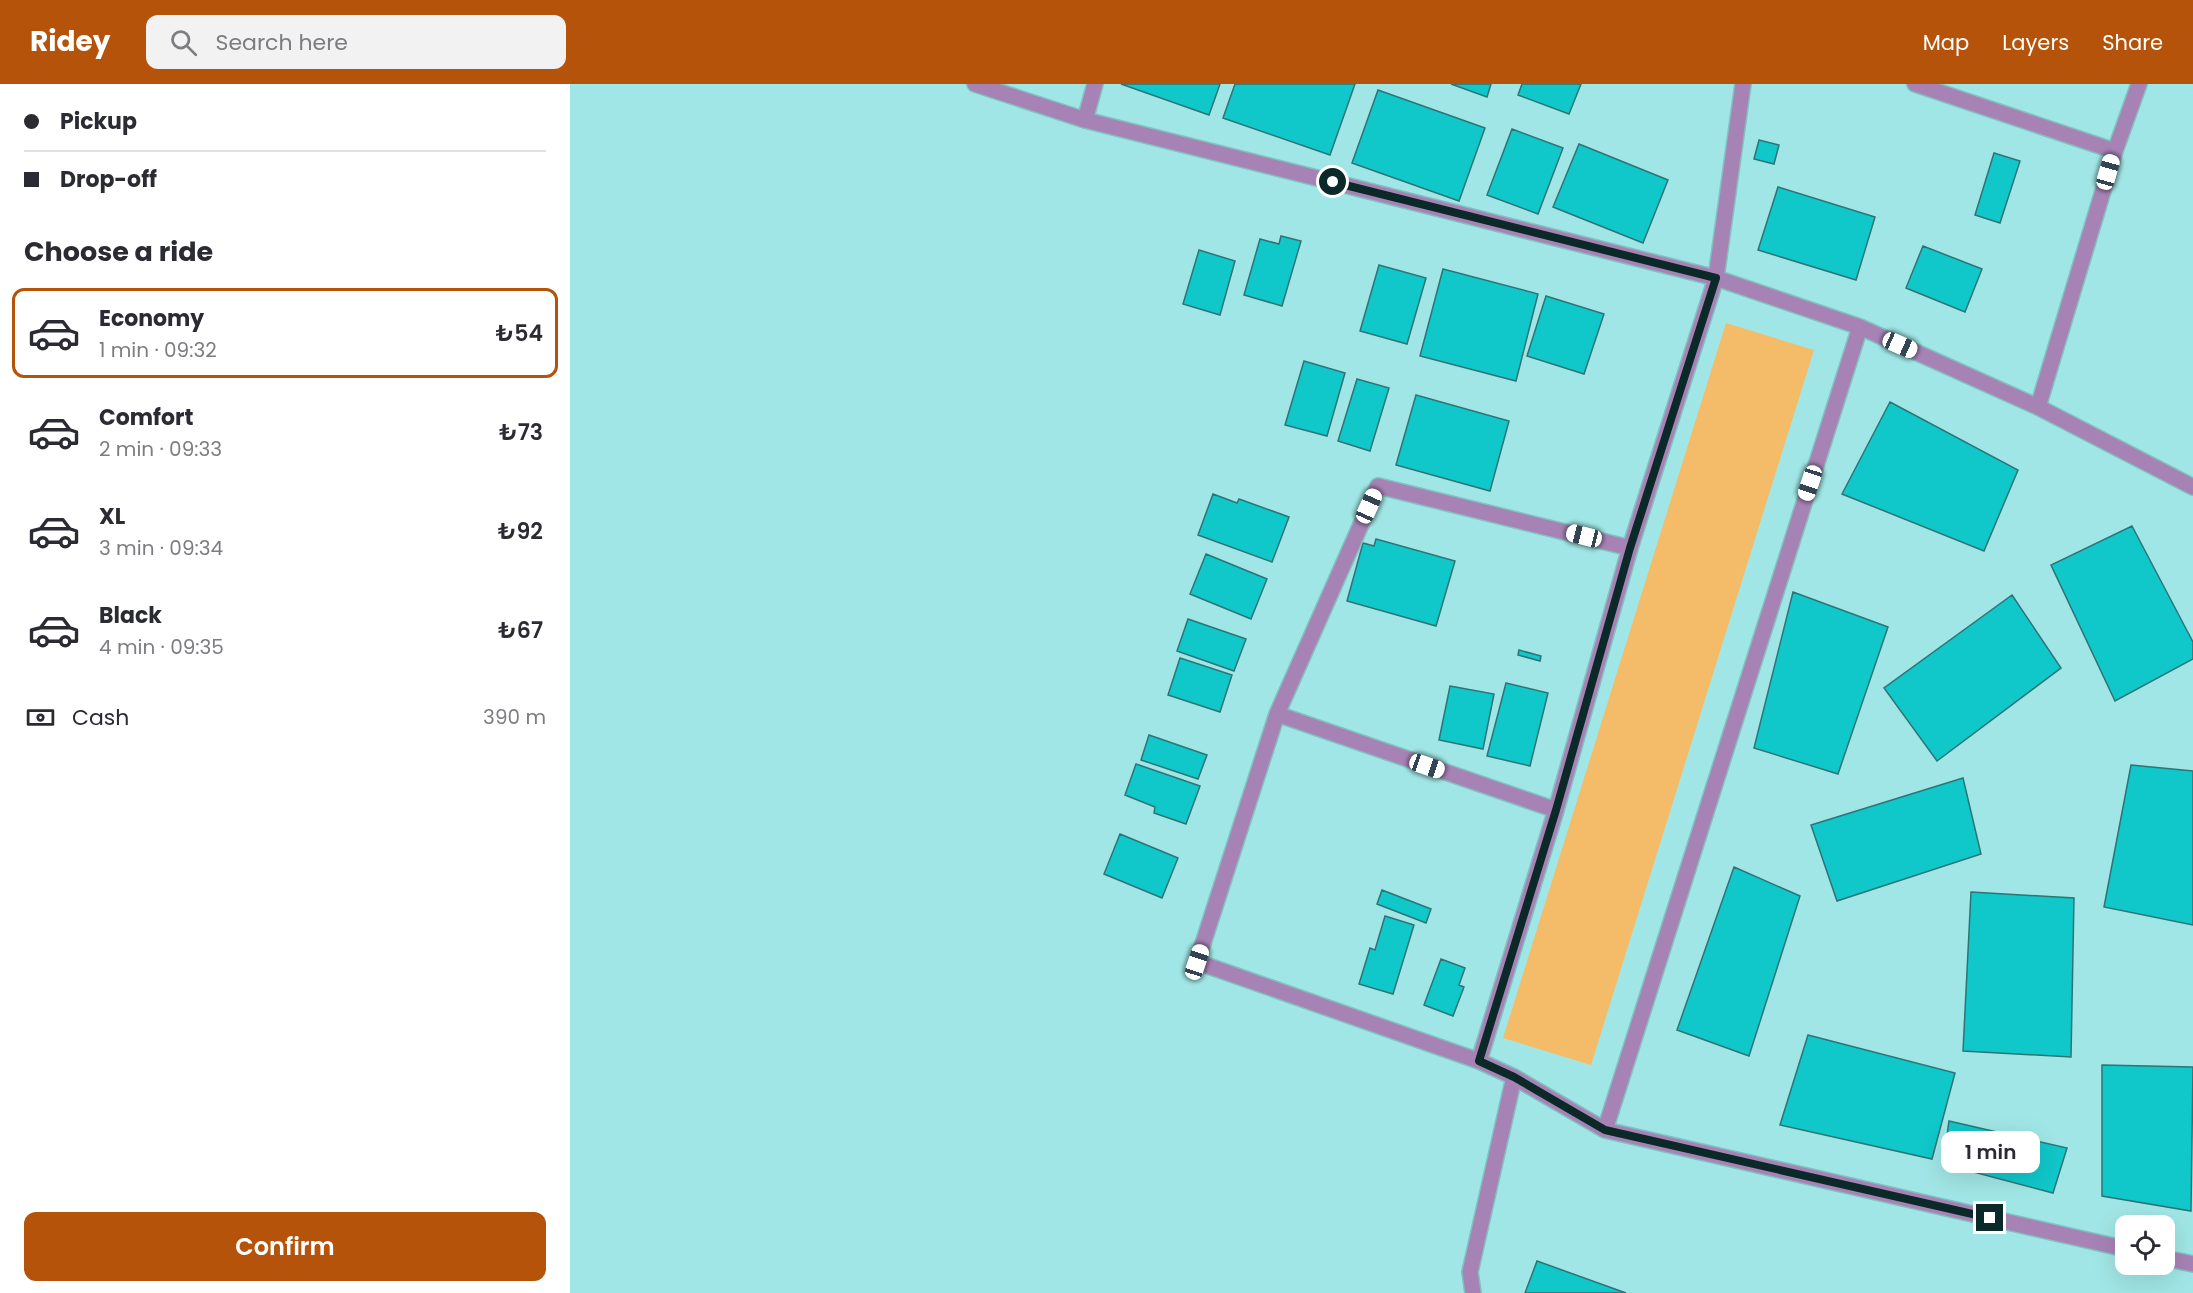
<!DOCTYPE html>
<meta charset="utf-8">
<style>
:root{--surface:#fff;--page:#f2f2f3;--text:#2b2b33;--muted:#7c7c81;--line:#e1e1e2;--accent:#b45309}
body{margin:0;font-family:Poppins,sans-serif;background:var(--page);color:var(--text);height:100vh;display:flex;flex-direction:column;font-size:22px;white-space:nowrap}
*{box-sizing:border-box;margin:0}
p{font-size:20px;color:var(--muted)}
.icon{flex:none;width:33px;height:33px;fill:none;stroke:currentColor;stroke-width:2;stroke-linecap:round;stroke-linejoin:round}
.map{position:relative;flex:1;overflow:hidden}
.drawer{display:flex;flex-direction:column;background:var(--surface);width:570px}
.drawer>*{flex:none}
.banner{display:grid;align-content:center;height:132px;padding:0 24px;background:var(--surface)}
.fabs{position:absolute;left:1545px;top:1131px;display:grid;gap:12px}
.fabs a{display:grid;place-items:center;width:60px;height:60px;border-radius:12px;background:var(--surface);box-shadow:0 6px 24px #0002;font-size:30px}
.end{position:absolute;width:27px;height:27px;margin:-14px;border:8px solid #0c2929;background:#fff;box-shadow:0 0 0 3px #fff}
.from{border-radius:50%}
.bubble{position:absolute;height:42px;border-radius:12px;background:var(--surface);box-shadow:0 6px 24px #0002;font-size:20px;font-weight:600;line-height:42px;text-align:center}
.car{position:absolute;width:18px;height:36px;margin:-18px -9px;border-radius:8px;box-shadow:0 0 4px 2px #0007;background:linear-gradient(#fff 24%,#345 0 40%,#fff 0 76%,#345 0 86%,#fff 0)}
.banner b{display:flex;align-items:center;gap:21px;height:57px;font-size:22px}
.banner b+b{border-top:2px solid var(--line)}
.banner i{width:15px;height:15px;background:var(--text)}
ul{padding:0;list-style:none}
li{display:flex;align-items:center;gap:18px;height:90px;margin:0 12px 9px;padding:0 12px;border:3px solid transparent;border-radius:12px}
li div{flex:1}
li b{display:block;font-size:22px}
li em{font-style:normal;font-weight:600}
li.selected{border-color:var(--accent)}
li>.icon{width:54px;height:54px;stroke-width:1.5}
h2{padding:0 24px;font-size:27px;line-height:72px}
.pay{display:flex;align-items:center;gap:15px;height:66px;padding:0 24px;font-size:22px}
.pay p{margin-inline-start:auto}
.button{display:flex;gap:12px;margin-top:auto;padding:12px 24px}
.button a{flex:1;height:69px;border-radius:12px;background:var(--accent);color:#fff;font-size:24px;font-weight:600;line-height:69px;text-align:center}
header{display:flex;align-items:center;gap:36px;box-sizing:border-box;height:84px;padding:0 30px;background:var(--accent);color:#fff}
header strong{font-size:28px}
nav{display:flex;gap:33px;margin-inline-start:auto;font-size:21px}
.search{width:420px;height:54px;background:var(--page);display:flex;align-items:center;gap:15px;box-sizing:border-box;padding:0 21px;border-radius:12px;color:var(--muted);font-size:22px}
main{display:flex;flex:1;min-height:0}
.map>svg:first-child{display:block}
.green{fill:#f4bc68}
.building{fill:#10c7c9;stroke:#2f7475;stroke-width:1.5}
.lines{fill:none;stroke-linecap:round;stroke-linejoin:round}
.street-casing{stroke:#83c0c0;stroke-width:18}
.street{stroke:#a783b5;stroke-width:15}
.route{stroke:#0c2929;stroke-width:8}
</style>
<header>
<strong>Ridey</strong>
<div class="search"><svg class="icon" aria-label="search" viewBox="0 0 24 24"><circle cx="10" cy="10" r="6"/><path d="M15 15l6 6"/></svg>Search here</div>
<nav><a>Map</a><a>Layers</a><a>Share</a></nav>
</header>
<main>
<section class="drawer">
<div class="banner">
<b><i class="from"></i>Pickup</b>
<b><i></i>Drop-off</b>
</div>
<h2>Choose a ride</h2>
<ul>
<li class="selected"><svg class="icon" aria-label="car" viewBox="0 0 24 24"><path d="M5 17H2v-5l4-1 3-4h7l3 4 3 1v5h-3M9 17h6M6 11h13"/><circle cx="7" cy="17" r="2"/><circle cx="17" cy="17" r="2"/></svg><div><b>Economy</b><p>1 min · 09:32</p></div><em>₺54</em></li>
<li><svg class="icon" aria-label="car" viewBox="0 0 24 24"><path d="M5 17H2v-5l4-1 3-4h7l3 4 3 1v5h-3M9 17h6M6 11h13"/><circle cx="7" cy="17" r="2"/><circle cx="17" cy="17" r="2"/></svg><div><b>Comfort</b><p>2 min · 09:33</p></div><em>₺73</em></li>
<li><svg class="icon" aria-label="car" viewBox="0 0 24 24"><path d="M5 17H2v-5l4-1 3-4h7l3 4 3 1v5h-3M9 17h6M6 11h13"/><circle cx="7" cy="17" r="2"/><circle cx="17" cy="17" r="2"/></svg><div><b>XL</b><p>3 min · 09:34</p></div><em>₺92</em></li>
<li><svg class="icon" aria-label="car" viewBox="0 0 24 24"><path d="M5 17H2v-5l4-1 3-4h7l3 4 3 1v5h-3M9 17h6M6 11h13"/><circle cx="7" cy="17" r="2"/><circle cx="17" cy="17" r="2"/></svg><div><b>Black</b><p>4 min · 09:35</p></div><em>₺67</em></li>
</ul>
<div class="pay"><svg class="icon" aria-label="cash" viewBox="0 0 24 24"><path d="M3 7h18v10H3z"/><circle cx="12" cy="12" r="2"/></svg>Cash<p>390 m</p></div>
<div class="button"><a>Confirm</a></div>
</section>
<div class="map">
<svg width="1623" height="1209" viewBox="0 0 1623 1209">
<rect width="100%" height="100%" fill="#a1e6e6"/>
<path class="green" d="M1156 239 1244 266 1021 981 933 954Z"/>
<path class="building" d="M551 0H650L639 31Z
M665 0H785L760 71 653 34Z
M881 0H921L917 13Z
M952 0H1011L999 30 948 11Z
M808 6 915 44 889 117 782 79Z
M942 45 993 64 968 130 917 111Z
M1189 56 1209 61 1204 80 1184 75Z
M1009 60 1098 96 1073 159 983 123Z
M1424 69 1450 77 1430 139 1405 131Z
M1208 103 1305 133 1286 196 1188 166Z
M711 152 731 157 712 222 674 211 690 155 709 160Z
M1353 162 1412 185 1395 228 1336 204Z
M629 166 665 177 650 231 613 220Z
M809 181 856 194 837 260 790 247Z
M873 185 968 210 946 297 850 272Z
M976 212 1034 230 1014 290 957 272Z
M734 277 775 289 757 352 715 341Z
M787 295 819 304 800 367 768 357Z
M846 311 939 337 920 407 826 381Z
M1320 318 1448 386 1414 467 1272 410Z
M643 410 667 419 669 415 719 433 702 478 628 451Z
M1562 442 1623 558V575L1545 617 1481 481Z
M806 455 885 477 866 542 777 517 793 459 804 462Z
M636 470 697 495 681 535 620 510Z
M1223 508 1318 543 1268 690 1184 664Z
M1442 511 1491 584 1367 677 1314 604Z
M618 535 676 555 664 587 607 567Z
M949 566 971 572 970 577 948 571Z
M610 574 662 591 650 628 598 611Z
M936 599 978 609 960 682 917 672Z
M880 602 924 610 913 665 869 656Z
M579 651 637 671 628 695 571 676Z
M566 680 630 702 616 740 584 729 585 723 555 711Z
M1561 681 1623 687V841L1534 823Z
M1393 694 1411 770 1267 817 1241 741Z
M550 750 608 774 592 814 534 790Z
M1164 783 1230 812 1179 972 1107 946Z
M812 806 861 825 856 839 807 820Z
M1401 808 1504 814 1501 973 1393 967Z
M815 832 844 841 823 910 789 900 800 864 805 866Z
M871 875 895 884 889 901 894 903 883 932 854 921Z
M1238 951 1385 989 1362 1075 1210 1041Z
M1532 981 1623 983 1621 1127 1532 1112Z
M1379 1037 1497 1064 1483 1109 1373 1080Z
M967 1177 1056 1209H955Z"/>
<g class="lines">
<defs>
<path id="street" d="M405 0 515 36 1146 194 1290 243 1468 323 1623 403
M1345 0 1545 67
M515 36 525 0
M1290 243 1035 1046 1556 1165
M1468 323 1545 67 1569 0
M707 630 986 726
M909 977 627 878 707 630 808 402 1060 464
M1035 1046 944 993 909 977 986 726 1060 464 1146 194 1173 0
M1594 1174 1623 1180
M903 1209 900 1188 944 993"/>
</defs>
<use href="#street" class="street-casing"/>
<use href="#street" class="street"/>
</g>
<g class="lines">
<path class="route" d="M763 98 1146 194 1060 464 986 726 909 977 944 993 1035 1046 1420 1134"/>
</g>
</svg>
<div class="fabs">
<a><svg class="icon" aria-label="locate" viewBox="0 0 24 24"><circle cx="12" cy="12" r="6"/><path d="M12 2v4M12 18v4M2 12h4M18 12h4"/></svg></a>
</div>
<i class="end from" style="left:763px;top:98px"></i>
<i class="end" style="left:1420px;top:1134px"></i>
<div class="bubble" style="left:1371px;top:1047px;width:99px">1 min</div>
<i class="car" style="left:1538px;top:88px;rotate:16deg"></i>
<i class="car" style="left:1330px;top:261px;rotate:114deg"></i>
<i class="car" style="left:1240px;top:399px;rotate:198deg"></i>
<i class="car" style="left:799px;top:422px;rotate:24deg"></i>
<i class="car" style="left:1014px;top:452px;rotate:284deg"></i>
<i class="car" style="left:857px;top:682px;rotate:109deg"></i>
<i class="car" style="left:627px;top:878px;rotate:18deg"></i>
</div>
</main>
